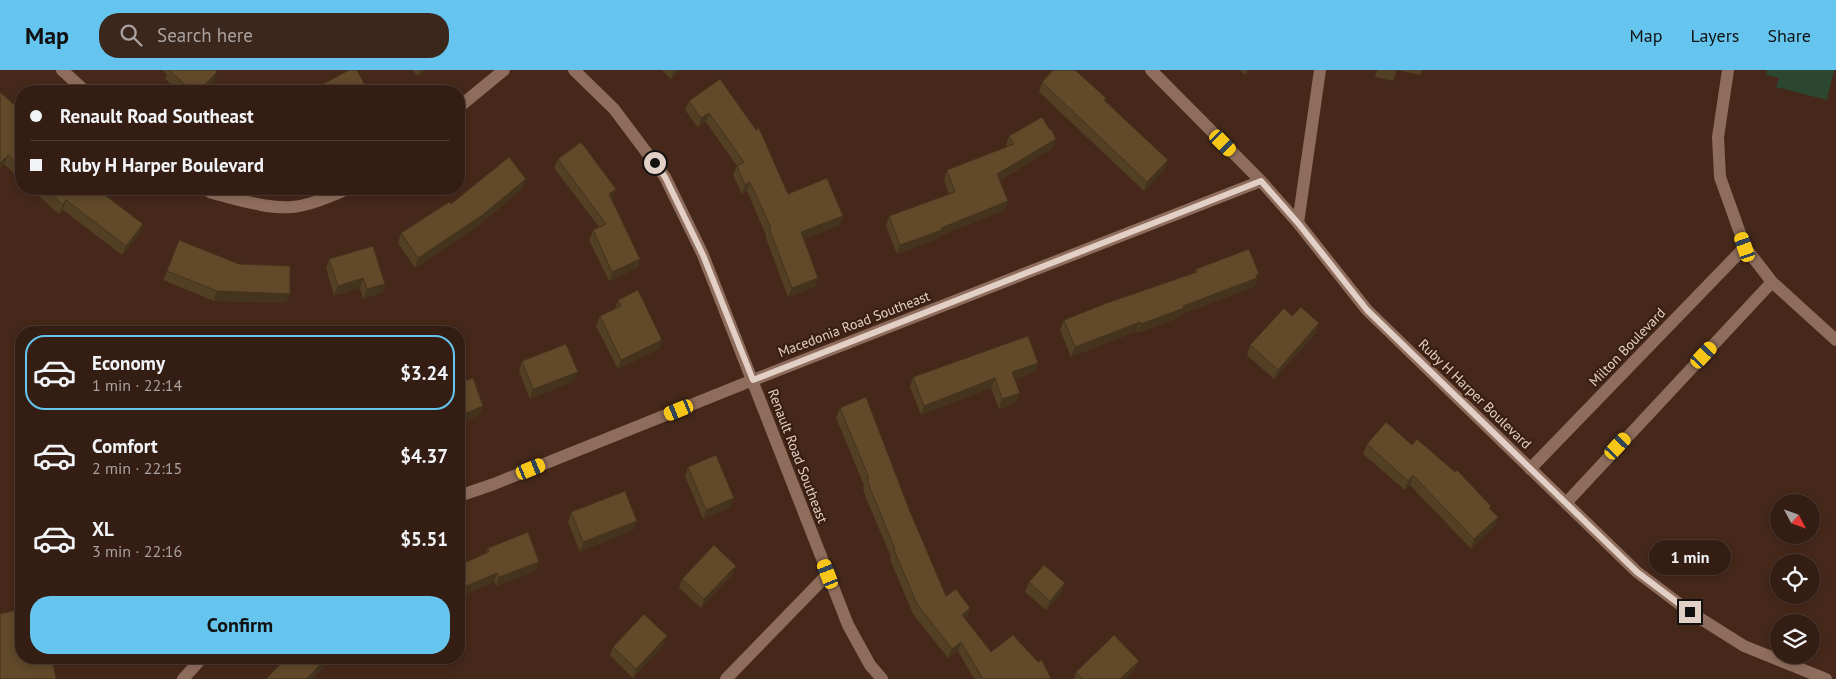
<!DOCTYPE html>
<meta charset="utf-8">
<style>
:root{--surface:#341e14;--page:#3c271d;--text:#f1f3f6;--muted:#a9a2a0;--line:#4e3c34;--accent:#65c5ee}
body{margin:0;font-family:"PT Sans",sans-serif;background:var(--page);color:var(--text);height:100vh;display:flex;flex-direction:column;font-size:19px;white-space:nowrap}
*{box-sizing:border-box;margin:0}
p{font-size:16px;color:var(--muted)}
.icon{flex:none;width:28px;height:28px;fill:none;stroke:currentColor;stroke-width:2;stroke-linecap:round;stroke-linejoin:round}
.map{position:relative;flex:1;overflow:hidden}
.side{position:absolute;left:15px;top:256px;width:450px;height:338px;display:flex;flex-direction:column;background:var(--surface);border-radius:20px;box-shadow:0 2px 8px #0003,0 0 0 1px var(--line)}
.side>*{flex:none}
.guide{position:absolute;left:15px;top:15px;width:450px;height:110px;border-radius:20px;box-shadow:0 2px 8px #0003,0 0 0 1px var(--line);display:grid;align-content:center;height:110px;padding:0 15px;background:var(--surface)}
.needle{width:32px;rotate:131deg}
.controls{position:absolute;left:1770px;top:424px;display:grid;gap:10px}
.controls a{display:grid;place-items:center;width:50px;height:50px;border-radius:50%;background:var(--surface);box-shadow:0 2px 8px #0003,0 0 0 1px var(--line);font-size:25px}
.end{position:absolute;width:22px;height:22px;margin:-11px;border:6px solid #e2cfc6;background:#111;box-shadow:0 0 0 2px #111}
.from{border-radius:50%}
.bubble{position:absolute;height:35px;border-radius:18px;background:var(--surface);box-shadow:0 2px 8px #0003,0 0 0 1px var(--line);font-size:16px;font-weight:700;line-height:35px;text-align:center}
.car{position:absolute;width:15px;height:30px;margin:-15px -8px;border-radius:6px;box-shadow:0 0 4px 1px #0007;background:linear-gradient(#f5c518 24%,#345 0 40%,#f5c518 0 76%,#345 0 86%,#f5c518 0)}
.guide b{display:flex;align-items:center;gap:18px;height:48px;font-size:19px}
.guide b+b{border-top:1px solid var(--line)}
.guide i{width:12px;height:12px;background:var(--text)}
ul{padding:9px 0 0;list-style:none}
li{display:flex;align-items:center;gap:15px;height:75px;margin:0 10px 8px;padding:0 5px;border:2px solid transparent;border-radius:20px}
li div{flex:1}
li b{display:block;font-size:19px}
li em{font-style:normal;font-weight:700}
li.current{border-color:var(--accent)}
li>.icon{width:45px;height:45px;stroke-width:1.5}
.action{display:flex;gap:10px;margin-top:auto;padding:10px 15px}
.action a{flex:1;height:58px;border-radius:20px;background:var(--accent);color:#111;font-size:20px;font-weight:700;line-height:58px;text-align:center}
header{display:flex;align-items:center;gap:30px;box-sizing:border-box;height:70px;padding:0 25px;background:var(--accent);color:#111}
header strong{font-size:24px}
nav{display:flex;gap:28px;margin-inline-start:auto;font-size:18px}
.search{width:350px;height:45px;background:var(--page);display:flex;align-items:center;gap:12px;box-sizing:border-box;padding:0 18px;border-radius:20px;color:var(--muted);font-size:19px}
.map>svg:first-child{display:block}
.green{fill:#2d4630}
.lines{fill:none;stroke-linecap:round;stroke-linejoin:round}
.minor{stroke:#8f6d5d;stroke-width:12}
.tertiary{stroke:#8f6d5d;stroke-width:12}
.wall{fill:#533f24}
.shaded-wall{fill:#44331d}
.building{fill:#61492a;stroke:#44331d}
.route{stroke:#e2cfc6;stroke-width:6}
.labels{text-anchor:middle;stroke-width:4.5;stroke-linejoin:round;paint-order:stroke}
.street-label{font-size:14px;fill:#e2cfc6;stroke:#3a1e10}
</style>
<header>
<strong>Map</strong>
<div class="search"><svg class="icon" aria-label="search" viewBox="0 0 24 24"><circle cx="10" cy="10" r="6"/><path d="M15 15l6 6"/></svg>Search here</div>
<nav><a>Map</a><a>Layers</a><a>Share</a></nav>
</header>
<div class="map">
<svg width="1836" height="609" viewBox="0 0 1836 609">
<rect width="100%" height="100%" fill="#45281a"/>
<path class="green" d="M1767 0H1834L1827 30 1776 17 1779 8 1766 5Z"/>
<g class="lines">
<path class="minor" d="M62 0 85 21
M574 0 614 39 665 107 703 185 848 555 870 595 882 609
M1728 0 1718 67 1720 107 1745 177 1772 212 1836 270
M459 37 504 0
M205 119 212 123C237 129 266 139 292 137 312 135 330 126 348 119
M1530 399 1745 177
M1566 433 1772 212
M726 609 828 504"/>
<path class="tertiary" d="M1151 0 1261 111 1298 153 1367 240 1637 502 1690 542 1744 576 1826 609
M1298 153 1320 0
M459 426 494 414 753 310 1261 111
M183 609 202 588"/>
</g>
<path class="wall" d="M163 0H215L214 12 205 21H179L165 9 167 5 163 1Z
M412 0H424L418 6Z
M662 0H680L671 9Z
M1240 0H1250L1245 5Z
M1377 0H1422L1420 5 1397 0 1393 11 1375 7Z
M720 9 788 124 840 155 804 169 818 208 815 217 788 227 766 168V165L747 121 742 124 733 105 737 96 706 52 698 58 685 40 689 31Z
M1042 12 1106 28 1105 30 1165 99 1144 121 1039 22Z
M0 22 21 41V110L4 94 0 99Z
M1009 66 1053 78 1000 110 1005 140 939 166 938 169 897 184 886 156 889 146 949 124 944 110 947 100 1007 77 1006 75Z
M558 89 613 128 612 129 640 189 637 198 609 211 589 170 593 160 599 157 554 98Z
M523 118 478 156 415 198 398 173 401 163 451 134Z
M31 119H97L140 163 122 185 63 140 59 144Z
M329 189 385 214 382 223 363 229 360 218 334 226 326 198Z
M1196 199 1259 204 1254 217 1182 244 1181 247 1137 263V261L1071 287 1060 260 1064 250 1194 203Z
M167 201 286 233 214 231 163 210Z
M618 230 662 270 659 279 618 299 596 256 600 246 615 239Z
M1319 253 1316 263 1274 309 1247 285 1250 275Z
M522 291 574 311 530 329 519 301Z
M1038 293 1035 302 1015 309 1017 332 999 339 991 318 921 345 910 317 913 307Z
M840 338 909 439 946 526 970 538 967 547 965 549 991 582 1051 609H974L958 581 948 588 913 544 890 489 891 487 866 428 863 418 864 415 836 348Z
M1367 374 1412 375 1490 438 1495 456 1471 479 1410 415 1405 420 1363 384Z
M688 397 730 438 703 449 685 406Z
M571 442 637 451 633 460 580 482 568 452Z
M488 478 536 501 496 516 494 512 459 527V495L486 484Z
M732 505 701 538 679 518 682 509Z
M1029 512 1062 522 1046 540 1025 522Z
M664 575 633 608 610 586 613 577Z
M1135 600 1126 609H1074L1076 602Z"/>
<path class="shaded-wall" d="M421 0H424L418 6Z
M674 0H680L671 9Z
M1247 0H1250L1245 5Z
M217 2 214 12 205 21H199Z
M709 43 706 52 698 58 701 48Z
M1056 69 1053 78 994 113 997 104Z
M8 85 4 94 0 99V93Z
M1168 90 1165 99 1144 121 1147 112Z
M526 109 523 118 478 156 415 198 418 188Z
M750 112 747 121 742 124 745 115Z
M616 119 613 128 606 133 609 124Z
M66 130 63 140 59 144 63 135Z
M1008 131 1005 140 939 166 938 169 897 184 900 175 941 158Z
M843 146 840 155 798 172 801 162Z
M143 154 140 163 122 185 126 176Z
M640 189 637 198 609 211 612 202Z
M1259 204 1254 217 1182 244 1181 247 1137 263 1141 254Z
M363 208 360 218 334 226 338 216Z
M818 208 815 217 788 227 792 218Z
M385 214 382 223 363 229 367 219Z
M217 221 290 224 286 233 214 231Z
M1140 252 1137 261 1071 287 1075 277Z
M1319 253 1316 263 1274 309 1278 300Z
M662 270 659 279 618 299 621 290Z
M1038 293 1035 302 1009 312 1012 302Z
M578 302 574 311 530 329 533 319Z
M995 308 991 318 921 345 924 336Z
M1020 323 1017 332 999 339 1002 329Z
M483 336 480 345 459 354V346Z
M1413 405 1410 415 1405 420 1408 411Z
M734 428 730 438 703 449 706 440Z
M1498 447 1495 456 1471 479 1474 469Z
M637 451 633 460 580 482 583 472Z
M539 492 536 501 496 516 499 507Z
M736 496 732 505 701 538 704 529Z
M497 503 494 512 459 527V519Z
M1065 513 1062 522 1046 540 1050 531Z
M970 538 967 547 958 554 962 545Z
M667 566 664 575 633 608 636 599Z
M961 572 958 581 948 588 952 579Z
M327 588H333L312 609H306Z
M1139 591 1135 600 1126 609H1120Z"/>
<path class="building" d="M169 0H215L217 2 199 21H192Z
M349 0H357L368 21H313L312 20Z
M1053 0H1075L1106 28 1104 30 1168 90 1147 112 1042 12Z
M720 9 756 60 759 58 788 124 827 108 843 146 801 162 818 208 792 218 769 158H771L750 112 745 115 737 96 744 92 709 43 701 48 689 31Z
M0 22 21 41V97L8 85 0 93Z
M1042 47 1050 60 1051 59 1056 69 997 104 1008 131 941 158 942 160 900 175 889 146 955 122 947 100 1014 74 1009 66Z
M581 72 616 119 609 124 640 189 612 202 593 160 606 154 558 89Z
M509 87 526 109 481 146 418 188 401 163 449 132 451 134Z
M45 119H97L143 154 126 176 66 130 63 135Z
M179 170 239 194 290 196V224L217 221 167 201Z
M373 176 385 214 367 219 363 208 338 216 329 189Z
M1249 179 1259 204 1256 205 1257 208 1183 236 1184 238 1141 254 1140 252 1075 277 1064 250 1107 233 1197 202 1196 199Z
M638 220 662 270 621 290 600 246 621 236 618 230Z
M1301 237 1319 253 1278 300 1250 275 1284 238 1292 246Z
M1028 266 1038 293 1012 302 1020 323 1002 329 995 308 924 336 913 307Z
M566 274 578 302 533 319 522 291Z
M473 308 483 336 459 346V313Z
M866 327 909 439 946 526 956 519 970 538 962 545 991 582 1013 565 1038 592 1042 590 1051 609H983L961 572 952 579 917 534 894 480 895 479 870 418 867 408H869L840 338Z
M1386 352 1412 375 1417 369 1455 402 1457 400 1491 436 1489 438 1498 447 1474 469 1413 405 1408 411 1367 374Z
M716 385 734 428 706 440 688 397Z
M625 421 637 451 583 472 571 442Z
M528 462 539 492 499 507 497 503 459 519V495L489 482 488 478Z
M714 475 736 496 704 529 682 509Z
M1044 495 1065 513 1050 531 1029 512Z
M21 539V588H52L56 609H0V544Z
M644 544 667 566 636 599 613 577Z
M1114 565 1139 591 1120 609H1082L1076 602Z
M286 588H327L306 609H266Z"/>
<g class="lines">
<path class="route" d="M655 93 665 107 703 185 753 310 1261 111 1298 153 1367 240 1637 502 1690 542"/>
</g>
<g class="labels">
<g class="street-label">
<text transform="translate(854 254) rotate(-21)" y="5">Macedonia Road Southeast</text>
<text transform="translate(1627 277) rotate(-46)" y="5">Milton Boulevard</text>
<text transform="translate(1475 324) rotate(44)" y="5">Ruby H Harper Boulevard</text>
<text transform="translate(798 386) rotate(69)" y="5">Renault Road Southeast</text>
</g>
</g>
</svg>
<div class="controls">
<a><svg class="needle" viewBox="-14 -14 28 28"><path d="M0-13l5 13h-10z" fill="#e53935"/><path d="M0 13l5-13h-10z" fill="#a9a2a0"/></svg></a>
<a><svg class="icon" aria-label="locate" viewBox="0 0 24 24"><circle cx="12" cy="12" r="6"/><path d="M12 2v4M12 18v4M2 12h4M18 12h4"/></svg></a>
<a><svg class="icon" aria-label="layers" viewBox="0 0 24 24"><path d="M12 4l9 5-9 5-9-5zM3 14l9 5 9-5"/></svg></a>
</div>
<i class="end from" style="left:655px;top:93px"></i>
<i class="end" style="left:1690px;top:542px"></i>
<div class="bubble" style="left:1649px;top:470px;width:82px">1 min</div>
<i class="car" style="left:1223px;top:73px;rotate:135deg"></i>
<i class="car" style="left:1745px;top:177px;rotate:341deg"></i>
<i class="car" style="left:1704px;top:285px;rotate:43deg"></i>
<i class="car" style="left:679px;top:340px;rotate:248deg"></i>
<i class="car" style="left:1618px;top:376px;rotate:43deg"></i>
<i class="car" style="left:531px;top:399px;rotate:68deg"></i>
<i class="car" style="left:828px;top:504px;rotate:339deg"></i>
<div class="guide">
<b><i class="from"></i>Renault Road Southeast</b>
<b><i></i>Ruby H Harper Boulevard</b>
</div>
<section class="side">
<ul>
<li class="current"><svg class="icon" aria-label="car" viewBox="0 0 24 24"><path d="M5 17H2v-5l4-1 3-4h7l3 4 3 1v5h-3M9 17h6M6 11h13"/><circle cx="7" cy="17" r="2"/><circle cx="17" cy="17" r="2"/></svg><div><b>Economy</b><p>1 min · 22:14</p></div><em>$3.24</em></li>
<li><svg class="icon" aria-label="car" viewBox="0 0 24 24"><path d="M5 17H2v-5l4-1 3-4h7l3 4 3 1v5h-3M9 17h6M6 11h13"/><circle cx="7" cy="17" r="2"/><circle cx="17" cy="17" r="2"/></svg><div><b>Comfort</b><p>2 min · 22:15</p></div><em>$4.37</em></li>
<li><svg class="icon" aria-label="car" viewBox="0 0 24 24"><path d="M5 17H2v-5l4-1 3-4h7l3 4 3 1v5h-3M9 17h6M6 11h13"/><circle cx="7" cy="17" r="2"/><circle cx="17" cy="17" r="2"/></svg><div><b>XL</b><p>3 min · 22:16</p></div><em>$5.51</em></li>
</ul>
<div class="action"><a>Confirm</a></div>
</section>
</div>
